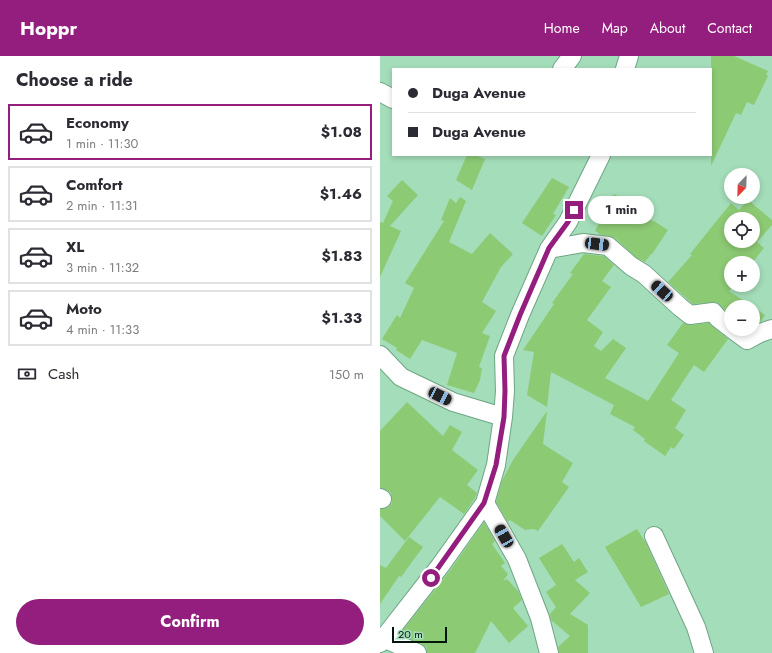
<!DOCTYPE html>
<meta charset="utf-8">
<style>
:root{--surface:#fff;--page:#f7f7f7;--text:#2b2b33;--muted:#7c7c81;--line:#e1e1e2;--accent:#931e7d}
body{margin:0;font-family:Jost,sans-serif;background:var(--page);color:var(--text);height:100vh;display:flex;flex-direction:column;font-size:15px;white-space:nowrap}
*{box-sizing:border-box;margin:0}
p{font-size:13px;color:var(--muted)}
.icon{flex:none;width:22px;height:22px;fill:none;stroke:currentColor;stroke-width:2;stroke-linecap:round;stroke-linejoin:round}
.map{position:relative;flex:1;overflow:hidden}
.sheet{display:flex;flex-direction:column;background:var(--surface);width:380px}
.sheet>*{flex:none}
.top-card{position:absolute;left:12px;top:12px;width:320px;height:88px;border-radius:0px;box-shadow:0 2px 6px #0003;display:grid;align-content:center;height:88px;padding:0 16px;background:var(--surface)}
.needle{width:26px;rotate:203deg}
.tools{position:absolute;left:344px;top:112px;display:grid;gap:8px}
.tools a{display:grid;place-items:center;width:36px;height:36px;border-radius:50%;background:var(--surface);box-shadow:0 2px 6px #0003;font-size:20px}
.scale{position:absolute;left:12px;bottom:10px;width:55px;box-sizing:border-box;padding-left:4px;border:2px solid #02170b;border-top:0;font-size:11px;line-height:14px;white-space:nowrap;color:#02170b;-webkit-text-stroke:3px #a4ddb9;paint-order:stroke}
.end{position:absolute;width:18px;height:18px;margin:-9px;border:5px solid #931e7d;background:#fff;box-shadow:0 0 0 2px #fff}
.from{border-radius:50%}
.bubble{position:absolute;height:28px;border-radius:14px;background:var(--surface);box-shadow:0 2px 6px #0003;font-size:13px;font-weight:700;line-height:28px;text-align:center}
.car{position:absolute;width:12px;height:24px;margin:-12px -6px;border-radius:5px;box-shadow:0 0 3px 1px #0007;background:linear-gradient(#222 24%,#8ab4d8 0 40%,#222 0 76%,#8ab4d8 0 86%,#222 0)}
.top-card b{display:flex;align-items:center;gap:14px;height:38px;font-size:15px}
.top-card b+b{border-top:1px solid var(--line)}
.top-card i{width:10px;height:10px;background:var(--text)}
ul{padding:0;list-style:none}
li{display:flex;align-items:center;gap:12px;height:56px;margin:0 8px 6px;padding:0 8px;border:2px solid var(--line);border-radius:0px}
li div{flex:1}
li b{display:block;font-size:15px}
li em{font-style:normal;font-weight:700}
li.active{border-color:var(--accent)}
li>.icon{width:36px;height:36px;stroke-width:1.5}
h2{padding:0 16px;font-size:18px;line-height:48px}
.pay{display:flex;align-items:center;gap:10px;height:44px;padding:0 16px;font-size:15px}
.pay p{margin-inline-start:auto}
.action{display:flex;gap:8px;margin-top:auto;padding:8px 16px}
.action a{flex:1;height:46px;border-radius:24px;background:var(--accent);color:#fff;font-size:16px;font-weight:700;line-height:46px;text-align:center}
header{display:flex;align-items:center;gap:24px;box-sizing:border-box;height:56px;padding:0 20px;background:var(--accent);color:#fff}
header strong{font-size:19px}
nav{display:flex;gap:22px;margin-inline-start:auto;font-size:14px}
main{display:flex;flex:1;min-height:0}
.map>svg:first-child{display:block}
.building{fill:#8dca74;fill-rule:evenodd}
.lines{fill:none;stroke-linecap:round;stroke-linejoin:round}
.street-casing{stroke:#6ea584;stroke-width:20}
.street{stroke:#fff;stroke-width:18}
.route{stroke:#931e7d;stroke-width:5}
</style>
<header>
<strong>Hoppr</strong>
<nav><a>Home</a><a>Map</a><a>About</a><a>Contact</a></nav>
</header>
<main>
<section class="sheet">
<h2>Choose a ride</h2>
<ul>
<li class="active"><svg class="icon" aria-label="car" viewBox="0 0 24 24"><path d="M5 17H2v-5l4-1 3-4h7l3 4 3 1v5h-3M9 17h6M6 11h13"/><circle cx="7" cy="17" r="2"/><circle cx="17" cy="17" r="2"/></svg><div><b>Economy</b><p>1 min · 11:30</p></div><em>$1.08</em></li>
<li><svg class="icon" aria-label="car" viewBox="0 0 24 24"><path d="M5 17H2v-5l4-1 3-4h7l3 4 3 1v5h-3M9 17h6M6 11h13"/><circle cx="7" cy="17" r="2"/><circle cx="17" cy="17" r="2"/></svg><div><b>Comfort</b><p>2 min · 11:31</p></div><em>$1.46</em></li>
<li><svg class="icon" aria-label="car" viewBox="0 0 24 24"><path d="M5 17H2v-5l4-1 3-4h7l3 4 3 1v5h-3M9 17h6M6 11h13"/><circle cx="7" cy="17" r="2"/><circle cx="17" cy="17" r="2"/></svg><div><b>XL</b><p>3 min · 11:32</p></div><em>$1.83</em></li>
<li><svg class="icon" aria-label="car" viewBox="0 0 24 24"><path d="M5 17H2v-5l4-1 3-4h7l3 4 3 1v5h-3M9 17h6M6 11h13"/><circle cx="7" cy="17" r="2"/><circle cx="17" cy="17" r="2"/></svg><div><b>Moto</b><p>4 min · 11:33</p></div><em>$1.33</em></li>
</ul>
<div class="pay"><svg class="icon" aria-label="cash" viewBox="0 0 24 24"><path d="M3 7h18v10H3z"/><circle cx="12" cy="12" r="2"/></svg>Cash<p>150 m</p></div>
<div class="action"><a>Confirm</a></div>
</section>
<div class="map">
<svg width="392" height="597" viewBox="0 0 392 597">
<rect width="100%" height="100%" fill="#a4ddb9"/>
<path class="building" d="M331 0H354L388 15 386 18 388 20 374 49 367 46 361 59 356 57 331 110Z
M87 99H95L105 103 92 134 76 124Z
M172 122 189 131 173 158 176 159 162 180 142 167Z
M22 124 38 139 10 170 21 175 0 221V166L3 167 13 145 7 140Z
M234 138 251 147 249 150 274 166V165L288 174 272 198H271L265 206 257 202 235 182 229 180 218 178 219 177 215 175Z
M80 141 86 145 69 186 92 198 110 177 133 198 121 211 102 246 116 255 102 277 110 280 99 311 102 312 100 324 94 337 67 329 77 297 42 284 30 303 16 294 17 292 2 283 17 259 20 262 34 232 25 227 64 165 61 164 70 142 76 147Z
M368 144 392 164V169L377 186 384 192 372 207H351V229H354L349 235 385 259 380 266 373 269V251H351V259L336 246 313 248 288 226 312 199 310 198 351 147 359 154ZM351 163H373V185H351Z
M204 198 224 200 234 209 222 225 231 231 207 264 223 276 214 290 221 295 233 283 246 292 225 322 268 345 299 297 287 289 303 267 311 269 329 267 348 283 324 316 314 309 291 344 306 354 295 372 304 379 294 393 291 391 285 400 264 385 265 383 253 374 255 371 230 358 234 349 171 316 167 351 147 339 154 296 143 294 174 248 172 247 193 218 190 217Z
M27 346 63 380 70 369 82 376 72 394 98 414 87 429 97 437 95 442 84 458 60 441 25 485 0 460V453L8 452 12 447V443L11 437 7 434 0 432V375Z
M167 355 163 388 193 407 182 426 189 431 158 475 154 473 145 474 130 464 128 466 116 446 122 425 133 404Z
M104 466 115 485 112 488 125 507 121 510 128 518 123 525 127 523 138 535 142 544 133 552 148 570 129 587 111 565 95 597H47L46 591 42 588 20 578 69 516Z
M257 473 266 487 289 538 261 551 225 491Z
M29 481 43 491 21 521 19 520 0 548V509L6 512Z
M182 488 194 506 199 502 208 516 195 524 210 537 190 558 208 569V597H179L178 591 190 580 171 564 170 558 176 551 166 536 176 529 159 502Z"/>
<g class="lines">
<defs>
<path id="street" d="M182 13 192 0
M245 13 249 0
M0 36 13 43
M169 193 203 187 228 190 251 210 264 218 300 251 310 259 333 256 338 262 351 272
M352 273 367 284 380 277 392 273
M0 299 21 321 73 346 123 361
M0 442 2 443
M105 447 137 503 160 562 169 597
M274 480 316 571 324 597
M3 582 37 597
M0 587 60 510 105 447 116 409 123 361 125 335 124 300 140 259 169 193 188 166 221 99"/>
</defs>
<use href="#street" class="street-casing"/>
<use href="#street" class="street"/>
</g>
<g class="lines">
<path class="route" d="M51 522 104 447 116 409 124 361 125 335 124 300 140 259 169 192 188 166 194 154"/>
</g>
</svg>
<div class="tools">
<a><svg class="needle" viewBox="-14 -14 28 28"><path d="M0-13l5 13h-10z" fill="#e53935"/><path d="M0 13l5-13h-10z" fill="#7c7c81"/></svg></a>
<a><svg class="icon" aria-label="locate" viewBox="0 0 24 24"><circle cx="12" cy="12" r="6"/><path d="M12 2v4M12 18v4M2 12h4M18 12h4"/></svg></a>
<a>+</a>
<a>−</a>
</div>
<div class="scale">20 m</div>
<i class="end from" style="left:51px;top:522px"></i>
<i class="end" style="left:194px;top:154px"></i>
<div class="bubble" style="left:208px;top:140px;width:66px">1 min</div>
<i class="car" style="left:217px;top:188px;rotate:97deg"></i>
<i class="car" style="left:282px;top:235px;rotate:312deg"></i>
<i class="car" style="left:60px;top:340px;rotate:116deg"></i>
<i class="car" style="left:124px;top:480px;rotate:330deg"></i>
<div class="top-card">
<b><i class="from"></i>Duga Avenue</b>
<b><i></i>Duga Avenue</b>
</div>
</div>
</main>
